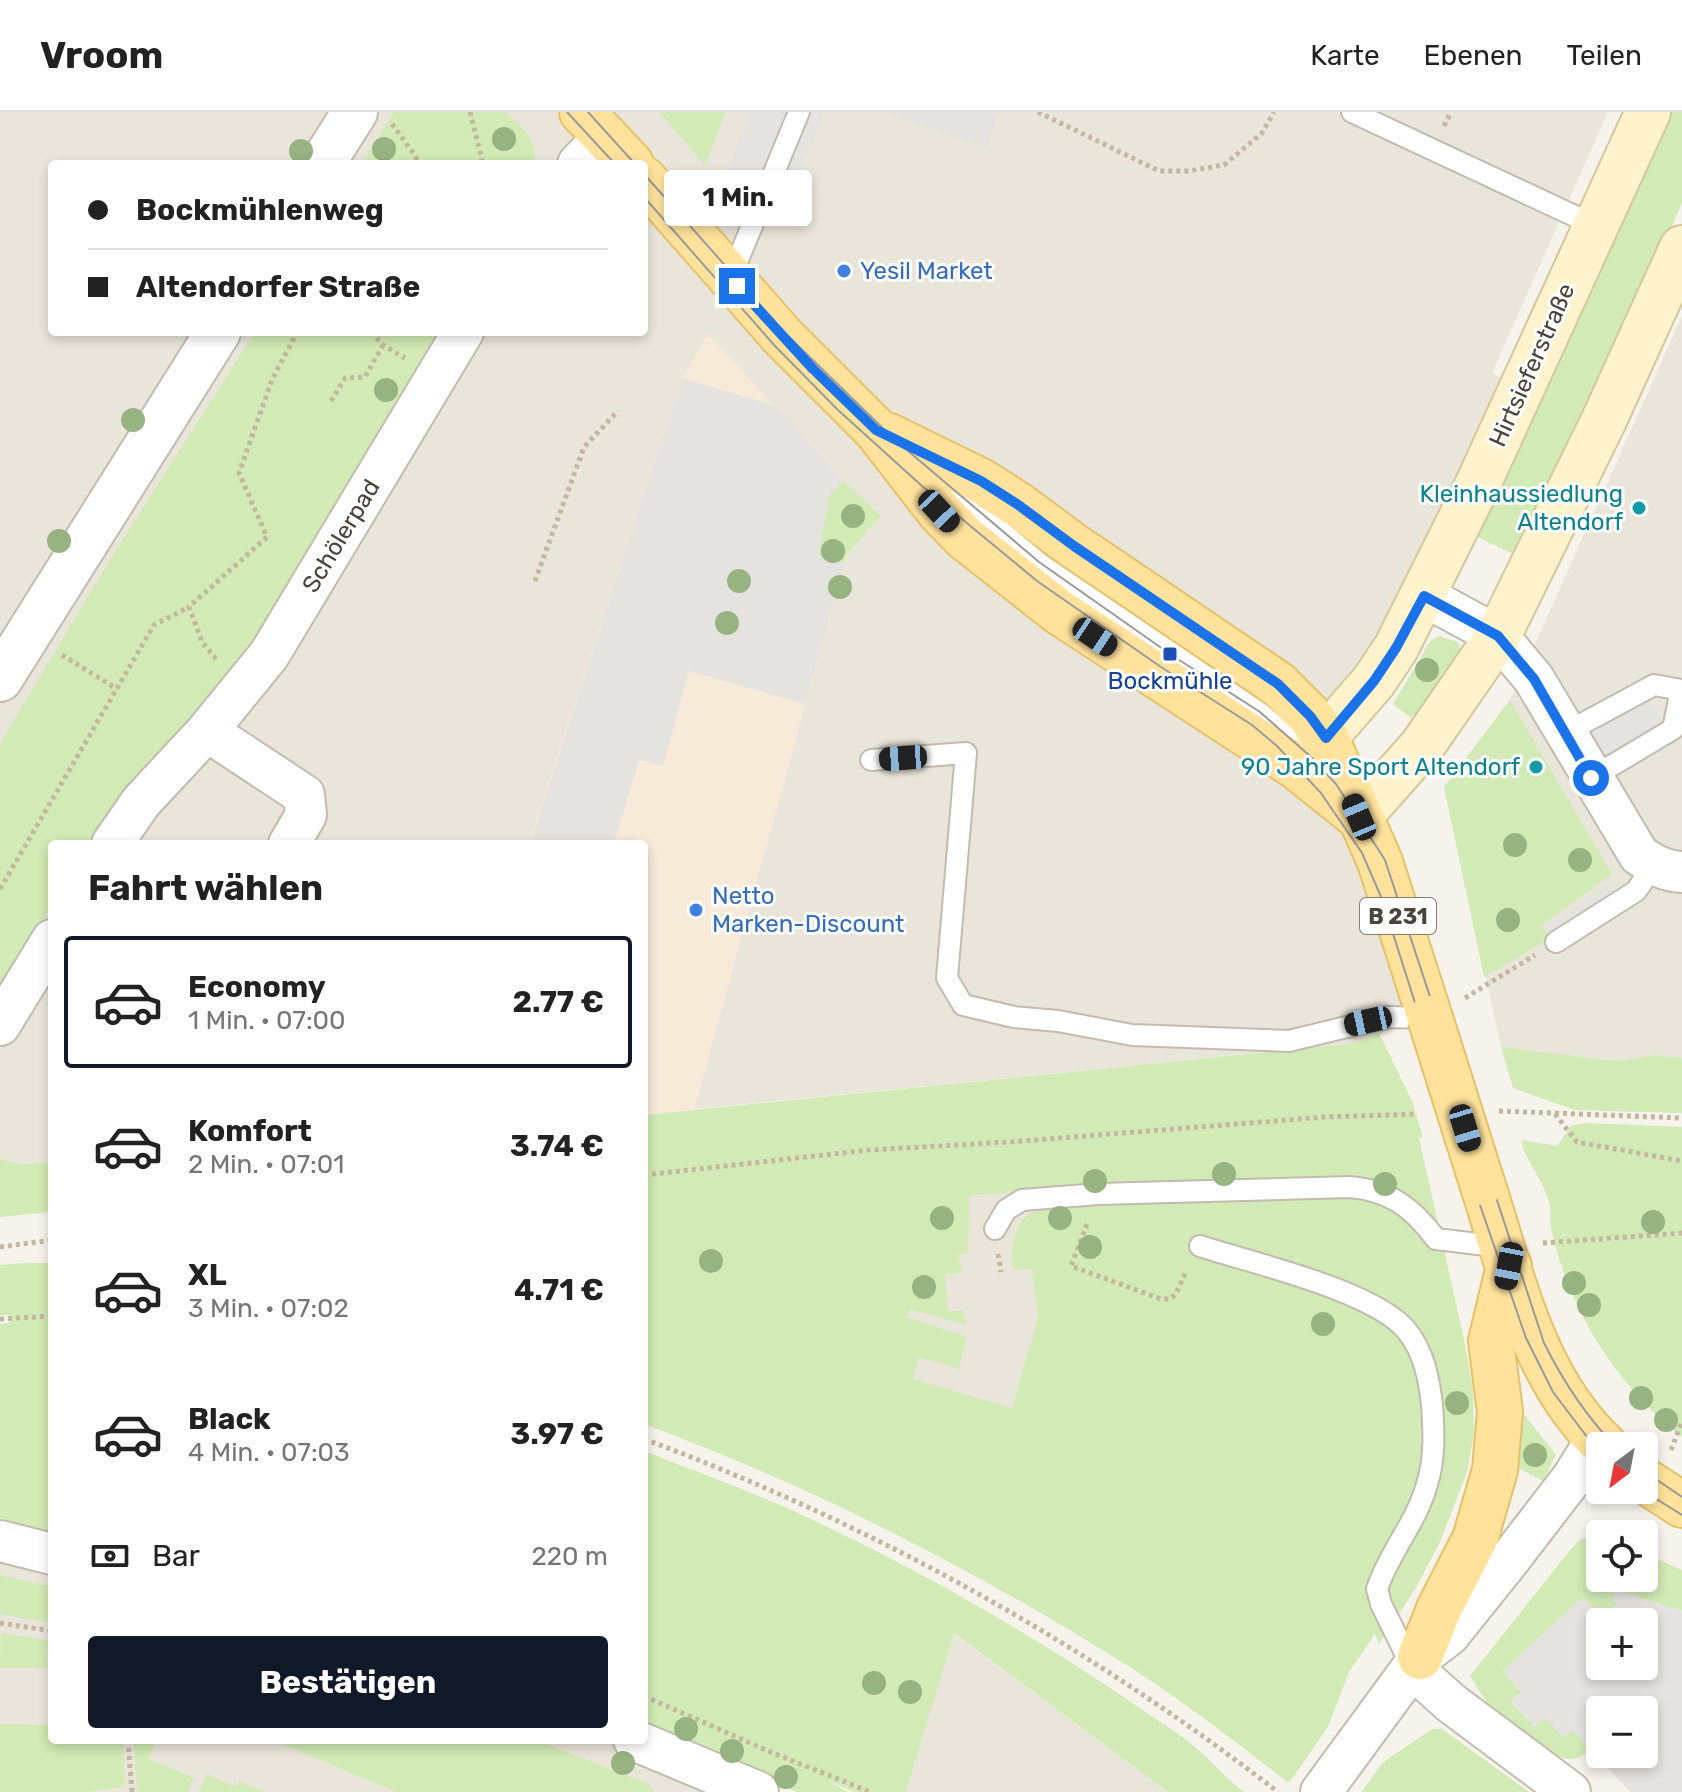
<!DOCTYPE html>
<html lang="de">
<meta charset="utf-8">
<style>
:root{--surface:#fff;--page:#f2f2f2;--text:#222;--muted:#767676;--line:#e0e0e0;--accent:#111827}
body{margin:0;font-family:Rubik,sans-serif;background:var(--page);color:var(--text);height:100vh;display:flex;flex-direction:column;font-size:30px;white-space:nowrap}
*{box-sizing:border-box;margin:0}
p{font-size:26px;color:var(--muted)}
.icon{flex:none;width:44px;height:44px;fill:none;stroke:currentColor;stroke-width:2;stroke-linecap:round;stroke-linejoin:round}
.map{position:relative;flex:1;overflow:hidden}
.panel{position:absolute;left:48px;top:728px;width:600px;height:904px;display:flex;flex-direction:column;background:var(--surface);border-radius:8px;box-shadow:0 4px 12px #0003}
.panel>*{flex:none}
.hud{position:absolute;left:48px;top:48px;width:600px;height:176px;border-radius:8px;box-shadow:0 4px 12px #0003;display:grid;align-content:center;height:176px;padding:0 40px;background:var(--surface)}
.needle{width:52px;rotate:212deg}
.tools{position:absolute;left:1586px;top:1320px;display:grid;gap:16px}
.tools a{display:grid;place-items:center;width:72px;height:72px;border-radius:8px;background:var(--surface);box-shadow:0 4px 12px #0003;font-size:40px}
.end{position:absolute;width:36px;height:36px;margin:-18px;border:10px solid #1a73e8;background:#fff;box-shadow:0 0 0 4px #fff}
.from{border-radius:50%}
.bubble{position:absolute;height:56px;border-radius:8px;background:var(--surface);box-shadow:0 4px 12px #0003;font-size:26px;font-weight:700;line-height:56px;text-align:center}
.car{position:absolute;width:24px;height:48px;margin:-24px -12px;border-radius:10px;box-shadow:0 0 6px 2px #0007;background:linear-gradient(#222 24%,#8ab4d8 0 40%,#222 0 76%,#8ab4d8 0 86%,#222 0)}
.hud b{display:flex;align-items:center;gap:28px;height:76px;font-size:30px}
.hud b+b{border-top:2px solid var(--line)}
.hud i{width:20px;height:20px;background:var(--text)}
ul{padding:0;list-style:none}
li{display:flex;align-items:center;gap:24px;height:132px;margin:0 16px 12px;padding:0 24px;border:4px solid transparent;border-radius:8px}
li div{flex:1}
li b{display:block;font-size:30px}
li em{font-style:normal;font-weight:700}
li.current{border-color:var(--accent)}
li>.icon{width:72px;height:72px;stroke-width:1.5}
h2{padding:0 40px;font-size:36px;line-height:96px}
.pay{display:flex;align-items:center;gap:20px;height:88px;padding:0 40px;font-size:30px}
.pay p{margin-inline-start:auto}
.action{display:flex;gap:16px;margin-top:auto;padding:16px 40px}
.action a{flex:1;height:92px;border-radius:8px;background:var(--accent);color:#fff;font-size:32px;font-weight:700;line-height:92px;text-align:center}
header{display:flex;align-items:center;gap:48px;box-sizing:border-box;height:112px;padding:0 40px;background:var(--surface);border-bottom:2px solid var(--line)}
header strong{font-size:38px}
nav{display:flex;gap:44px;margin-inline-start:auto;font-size:28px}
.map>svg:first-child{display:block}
.residential{fill:#eae5da;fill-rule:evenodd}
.commercial{fill:#f7ead8}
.green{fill:#d2eab5;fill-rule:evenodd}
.parking{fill:#e5e3e0;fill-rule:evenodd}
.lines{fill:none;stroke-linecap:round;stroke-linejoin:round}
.service-casing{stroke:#c2bbae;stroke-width:24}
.minor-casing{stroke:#c2bbae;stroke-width:44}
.tertiary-casing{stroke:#c2bbae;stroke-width:48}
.secondary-casing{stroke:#d6c79b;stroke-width:48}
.primary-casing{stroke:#e6c16a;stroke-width:48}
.path{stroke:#c4b79f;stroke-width:5;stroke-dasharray:4 4;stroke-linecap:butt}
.service{stroke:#fff;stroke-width:20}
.minor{stroke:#fff;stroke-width:40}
.tertiary{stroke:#fff;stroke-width:44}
.secondary{stroke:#fff3cd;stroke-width:44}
.primary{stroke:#ffe39c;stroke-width:44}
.tram{stroke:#9a9a9a;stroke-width:2}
.primary-bridge-casing{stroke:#e6c16a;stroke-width:48;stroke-linecap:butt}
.primary-bridge{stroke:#ffe39c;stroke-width:44}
.tree{fill:#97b381}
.route{stroke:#1a73e8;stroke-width:10}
.shop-dot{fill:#3f7fe0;stroke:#fff;stroke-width:3}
.culture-dot{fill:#0f9aa8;stroke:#fff;stroke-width:3}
.transit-dot{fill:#1a4fb4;stroke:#fff;stroke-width:3}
.labels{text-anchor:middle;stroke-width:6;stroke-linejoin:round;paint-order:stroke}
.shield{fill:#fff;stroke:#817c74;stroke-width:2}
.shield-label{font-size:22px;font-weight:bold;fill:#4b4439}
.shop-label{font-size:24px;fill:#366cbe;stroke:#fff;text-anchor:start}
.street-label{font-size:24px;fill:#4b4439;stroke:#fff}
.culture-label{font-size:24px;fill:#0d838f;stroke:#fff;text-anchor:end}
.transit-label{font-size:24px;fill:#164399;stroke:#fff}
</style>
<header>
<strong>Vroom</strong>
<nav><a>Karte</a><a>Ebenen</a><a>Teilen</a></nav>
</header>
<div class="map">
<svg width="1682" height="1680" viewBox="0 0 1682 1680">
<rect width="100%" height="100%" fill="#f6f3ec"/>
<path class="residential" d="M0 0H1608L1492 261 1521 276 1372 571 1329 679 1432 907 1379 921 1356 931 694 997 844 451 847 444 881 404 844 369 708 223 682 266 529 732H52V1050L22 1052 0 1047ZM52 52H644V220H52Z
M1682 204V946L1654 943 1617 949 1501 935 1444 675 1510 588Z
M1084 1074 1016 1311 644 1162V1113Z
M0 1288 52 1407V1628H632L752 1680H0Z
M953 1521 1168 1680H906Z"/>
<path class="commercial" d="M708 222 844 369 881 404 847 443 844 451 694 997 644 1003V732H529L682 266Z"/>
<path class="green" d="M394 0H505C521 15 539 28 534 52H361Z
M659 0H726L705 53Z
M1665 0H1682V91L1524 447 1475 424Z
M255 220H437L236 559 150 648 93 732H52V794L0 880V631L108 451Z
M844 369 881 404 847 443 844 451 818 444 828 391 825 387Z
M1439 524 1458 530 1464 548 1411 606 1393 592 1431 528Z
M1510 588 1612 762 1541 814 1551 826 1484 865 1444 675Z
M1379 921 1412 989 1423 1025 1419 1026 1465 1232 1473 1279 1474 1322 1467 1360 1440 1430 1414 1479 1379 1532 1375 1522 1349 1560 1328 1615 1289 1671C1233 1628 1177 1584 1117 1547 966 1453 810 1374 644 1312V1003L1356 931ZM1083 1074 1078 1094C1064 1095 1046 1095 1033 1100 1013 1109 1010 1140 1013 1158L1032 1157 1038 1206 1012 1296 913 1267 919 1245 959 1257 967 1225 906 1205 910 1197 966 1213 963 1198 948 1199 945 1162 962 1160 958 1143 968 1141 969 1084Z
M1501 935 1617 949 1654 943 1682 946V1001L1575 998 1513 976Z
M1587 1011 1682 1015V1325C1618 1274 1570 1201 1552 1120 1549 1110 1552 1099 1549 1089 1543 1068 1526 1050 1521 1028L1557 1034 1572 1013Z
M0 1047 22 1052 52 1050V1100L0 1105Z
M25 1151H52V1423L0 1409V1212L9 1211 11 1203H0V1153Z
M1519 1296 1556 1343 1543 1369 1511 1352Z
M644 1339C697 1360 751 1379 802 1403 923 1459 1040 1527 1150 1603 1165 1613 1181 1623 1195 1635 1212 1649 1226 1667 1244 1680H1168L954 1521 906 1680H854L827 1668 848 1680H797L644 1614Z
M1592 1424 1600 1428V1466H1644V1441L1682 1458V1499L1611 1477 1617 1492 1602 1504 1582 1486 1503 1559 1521 1580 1511 1590 1534 1614 1545 1606 1573 1618 1590 1637C1580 1648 1571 1649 1558 1644L1489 1594 1470 1564 1570 1438 1580 1428Z
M0 1463 52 1475V1511L0 1502Z
M1 1521 48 1528 47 1556H0Z
M0 1612 52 1613V1628H123L125 1675 83 1680H0Z
M1432 1617H1442L1529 1680H1362L1382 1651Z
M134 1628H156L149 1647 194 1666 188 1680H137Z
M273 1628H536L649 1672 653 1680H396Z
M206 1662 236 1675 239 1669 265 1680H199Z"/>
<path class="parking" d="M750 0H825L789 89 725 64Z
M883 0H1000L986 36Z
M682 266 776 294 844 369 826 387 828 390 818 444 844 451 805 592 689 559 663 654 639 648 614 732H530Z
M1649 586 1665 612 1599 652 1583 626Z
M1609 773 1618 787 1554 825 1545 814Z
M1610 1476 1682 1499V1680H1630L1573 1618 1564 1626 1545 1606 1535 1615 1511 1589 1521 1580 1503 1559 1583 1485 1603 1504 1616 1492ZM1644 1510V1554H1600V1510ZM1644 1598V1642H1600V1598Z"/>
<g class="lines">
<defs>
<path id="service" d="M1352 0 1596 114
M730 167 799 0
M934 363 1040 452 1260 601 1299 635
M1565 621 1654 573 1681 578 1673 617 1591 666
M871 648 966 641 947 866 963 893 1014 905 1058 909 1132 923 1289 929 1387 905 1430 906
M1556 830 1636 779 1654 753
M995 1117 1006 1098 1022 1088 1098 1082 1349 1075C1389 1078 1412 1095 1436 1127L1503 1135
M1200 1134C1252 1151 1375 1179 1407 1219 1424 1240 1429 1267 1432 1293 1434 1320 1435 1347 1427 1372 1417 1410 1389 1440 1377 1477L1381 1492 1412 1555"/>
<path id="minor" d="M578 52 606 23
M1424 484 1498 524 1534 567 1639 743C1653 753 1665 759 1682 760
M207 619 304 683 306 703 289 732
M112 732 141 690 207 619 269 543 463 220
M0 913 52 828
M0 1429 52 1442
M1412 1556 1451 1591 1570 1680
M634 1628 758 1680
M1321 1680 1420 1545 1449 1523 1506 1452 1573 1365 1597 1326"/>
<path id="tertiary" d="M322 52 355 0
M0 567 218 220"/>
<path id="secondary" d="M1302 652 1374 569 1396 536 1478 372 1648 0
M1359 705 1422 634 1498 524 1604 308 1682 136"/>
<path id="primary" d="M582 0 631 52
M644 67 783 225 876 318 939 399 965 426 1059 500 1298 656 1359 705
M889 324 981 369 1017 392 1074 434 1278 572 1310 604 1326 626 1380 750 1430 906
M1482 1071C1512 1162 1532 1266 1605 1334
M1644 1368 1682 1393
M1420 1545 1439 1497 1475 1427 1495 1358 1500 1300 1491 1229 1509 1154"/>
</defs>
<use href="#service" class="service-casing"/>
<use href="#minor" class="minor-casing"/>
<use href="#tertiary" class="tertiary-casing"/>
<use href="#secondary" class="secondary-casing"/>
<use href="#primary" class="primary-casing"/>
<path class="path" d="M470 0 483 52
M1038 0 1159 59H1188L1224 53 1262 21 1274 0
M392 12 414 42 419 52
M1444 14 1451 0
M371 220 383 233 405 246
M331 289 345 266 365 265 383 233
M535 469 584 335 618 299
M62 543 117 577
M216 547 202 530 189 495 267 425 239 361 272 268 297 220
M0 777 154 513 189 495
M1465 886 1535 843
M1499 999 1682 1006
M1555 1002 1577 1030 1682 1049
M644 1063 869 1038 1009 1030 1325 1005 1417 1002
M1087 1112 1071 1154 1161 1187H1170L1176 1182 1186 1159
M1543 1131 1682 1121
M0 1135 52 1128
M998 1142 1001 1160
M0 1207 52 1204
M644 1327C872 1412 1085 1531 1278 1680
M1671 1338 1682 1309
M0 1511 52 1519
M644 1584 766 1638 870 1680
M128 1628 132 1680"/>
<use href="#service" class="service"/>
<use href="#minor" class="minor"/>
<use href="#tertiary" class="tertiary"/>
<use href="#secondary" class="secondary"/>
<use href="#primary" class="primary"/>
<path class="tram" d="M567 0 615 52
M588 0 635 52
M644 62 785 221 894 327 1039 450 1170 542 1260 600 1310 644 1336 672 1385 748 1544 1231C1563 1269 1586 1304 1615 1334
M644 85 775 234 838 298 922 374 1037 469 1161 555 1252 613 1277 634 1321 681 1362 741 1382 787 1471 1067 1526 1226 1553 1280 1600 1342
M1644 1359 1682 1385
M1642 1378 1682 1403"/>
<defs>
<path id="primary-bridge" d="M1430 906 1482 1071"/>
</defs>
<use href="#primary-bridge" class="primary-bridge-casing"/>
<use href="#primary-bridge" class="primary-bridge"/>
</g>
<g class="tree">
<circle cx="504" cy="27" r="12"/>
<circle cx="384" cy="37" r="12"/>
<circle cx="301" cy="39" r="12"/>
<circle cx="386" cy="278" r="12"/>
<circle cx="133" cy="308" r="12"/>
<circle cx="853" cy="404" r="12"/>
<circle cx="59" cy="429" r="12"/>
<circle cx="833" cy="439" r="12"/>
<circle cx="739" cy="469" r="12"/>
<circle cx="840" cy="475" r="12"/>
<circle cx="727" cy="511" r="12"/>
<circle cx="1427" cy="558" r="12"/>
<circle cx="1515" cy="733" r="12"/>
<circle cx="1580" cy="748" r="12"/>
<circle cx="1508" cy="808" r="12"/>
<circle cx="1224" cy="1062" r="12"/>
<circle cx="1095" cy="1069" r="12"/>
<circle cx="1385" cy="1072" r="12"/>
<circle cx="942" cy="1106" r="12"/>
<circle cx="1060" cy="1106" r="12"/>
<circle cx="1653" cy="1110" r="12"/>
<circle cx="1090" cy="1135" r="12"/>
<circle cx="711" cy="1149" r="12"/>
<circle cx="1574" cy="1171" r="12"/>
<circle cx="924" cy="1175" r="12"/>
<circle cx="1589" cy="1193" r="12"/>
<circle cx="1323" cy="1212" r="12"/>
<circle cx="1641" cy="1286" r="12"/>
<circle cx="1457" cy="1291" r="12"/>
<circle cx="1666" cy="1308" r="12"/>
<circle cx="1535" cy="1343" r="12"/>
<circle cx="874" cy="1571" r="12"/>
<circle cx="910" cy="1580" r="12"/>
<circle cx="686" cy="1617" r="12"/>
<circle cx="732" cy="1639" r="12"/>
<circle cx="623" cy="1651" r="12"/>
<circle cx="786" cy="1665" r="12"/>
</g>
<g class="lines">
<path class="route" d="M737 174 813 257 876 318 981 369 1017 392 1074 434 1278 572 1310 604 1326 626 1374 569 1396 536 1424 484 1498 524 1534 567 1591 666"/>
</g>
<g class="shop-dot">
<circle cx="844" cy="159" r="8"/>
<circle cx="696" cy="798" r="8"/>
</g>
<g class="culture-dot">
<circle cx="1639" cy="396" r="8"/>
<circle cx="1536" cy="655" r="8"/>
</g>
<rect class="transit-dot" x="1162" y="534" width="16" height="16" rx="4"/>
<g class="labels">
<rect class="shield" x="1360" y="786" width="76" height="36" rx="6"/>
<g class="shield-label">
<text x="1398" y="812">B 231</text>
</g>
<g class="shop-label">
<text x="860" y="167">Yesil Market</text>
<text x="712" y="792">Netto<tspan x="712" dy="28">Marken-Discount</tspan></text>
</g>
<g class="street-label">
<text transform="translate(1532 253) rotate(-66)" y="8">Hirtsieferstraße</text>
<text transform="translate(341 424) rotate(-59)" y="8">Schölerpad</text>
</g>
<g class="culture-label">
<text x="1623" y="390">Kleinhaussiedlung<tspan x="1623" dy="28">Altendorf</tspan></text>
<text x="1520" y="663">90 Jahre Sport Altendorf</text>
</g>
<g class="transit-label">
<text x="1170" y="577">Bockmühle</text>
</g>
</g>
</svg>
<div class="tools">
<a><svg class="needle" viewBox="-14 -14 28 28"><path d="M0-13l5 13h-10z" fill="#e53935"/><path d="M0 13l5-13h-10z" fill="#767676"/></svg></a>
<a><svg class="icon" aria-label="locate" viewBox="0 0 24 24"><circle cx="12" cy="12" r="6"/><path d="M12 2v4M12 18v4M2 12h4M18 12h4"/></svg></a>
<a>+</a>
<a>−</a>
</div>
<i class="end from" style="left:1591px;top:666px"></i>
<i class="end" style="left:737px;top:174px"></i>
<div class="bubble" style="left:664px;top:58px;width:148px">1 Min.</div>
<i class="car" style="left:939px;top:399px;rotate:137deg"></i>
<i class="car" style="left:1095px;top:525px;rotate:124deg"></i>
<i class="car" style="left:903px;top:646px;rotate:266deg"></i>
<i class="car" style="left:1359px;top:705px;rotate:337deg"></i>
<i class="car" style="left:1368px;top:909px;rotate:258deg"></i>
<i class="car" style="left:1465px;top:1016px;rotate:163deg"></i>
<i class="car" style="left:1509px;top:1154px;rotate:191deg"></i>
<div class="hud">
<b><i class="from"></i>Bockmühlenweg</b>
<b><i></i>Altendorfer Straße</b>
</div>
<section class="panel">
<h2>Fahrt wählen</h2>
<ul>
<li class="current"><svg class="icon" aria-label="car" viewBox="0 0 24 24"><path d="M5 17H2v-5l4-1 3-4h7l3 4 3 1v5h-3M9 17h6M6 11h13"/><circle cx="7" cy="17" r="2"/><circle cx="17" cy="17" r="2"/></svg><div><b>Economy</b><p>1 Min. · 07:00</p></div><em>2.77 €</em></li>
<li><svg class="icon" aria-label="car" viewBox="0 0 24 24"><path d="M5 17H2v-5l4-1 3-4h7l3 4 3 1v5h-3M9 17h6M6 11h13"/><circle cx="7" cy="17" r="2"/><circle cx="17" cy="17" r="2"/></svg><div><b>Komfort</b><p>2 Min. · 07:01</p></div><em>3.74 €</em></li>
<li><svg class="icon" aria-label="car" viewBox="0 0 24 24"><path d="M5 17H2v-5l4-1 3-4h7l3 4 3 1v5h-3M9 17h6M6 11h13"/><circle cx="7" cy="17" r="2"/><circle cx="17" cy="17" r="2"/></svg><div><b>XL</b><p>3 Min. · 07:02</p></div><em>4.71 €</em></li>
<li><svg class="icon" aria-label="car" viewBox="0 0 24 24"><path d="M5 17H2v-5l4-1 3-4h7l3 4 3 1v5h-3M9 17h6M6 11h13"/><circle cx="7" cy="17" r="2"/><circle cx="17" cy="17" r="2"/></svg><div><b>Black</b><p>4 Min. · 07:03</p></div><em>3.97 €</em></li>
</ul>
<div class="pay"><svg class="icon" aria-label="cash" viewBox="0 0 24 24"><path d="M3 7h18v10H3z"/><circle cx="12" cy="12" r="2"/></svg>Bar<p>220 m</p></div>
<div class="action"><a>Bestätigen</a></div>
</section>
</div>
